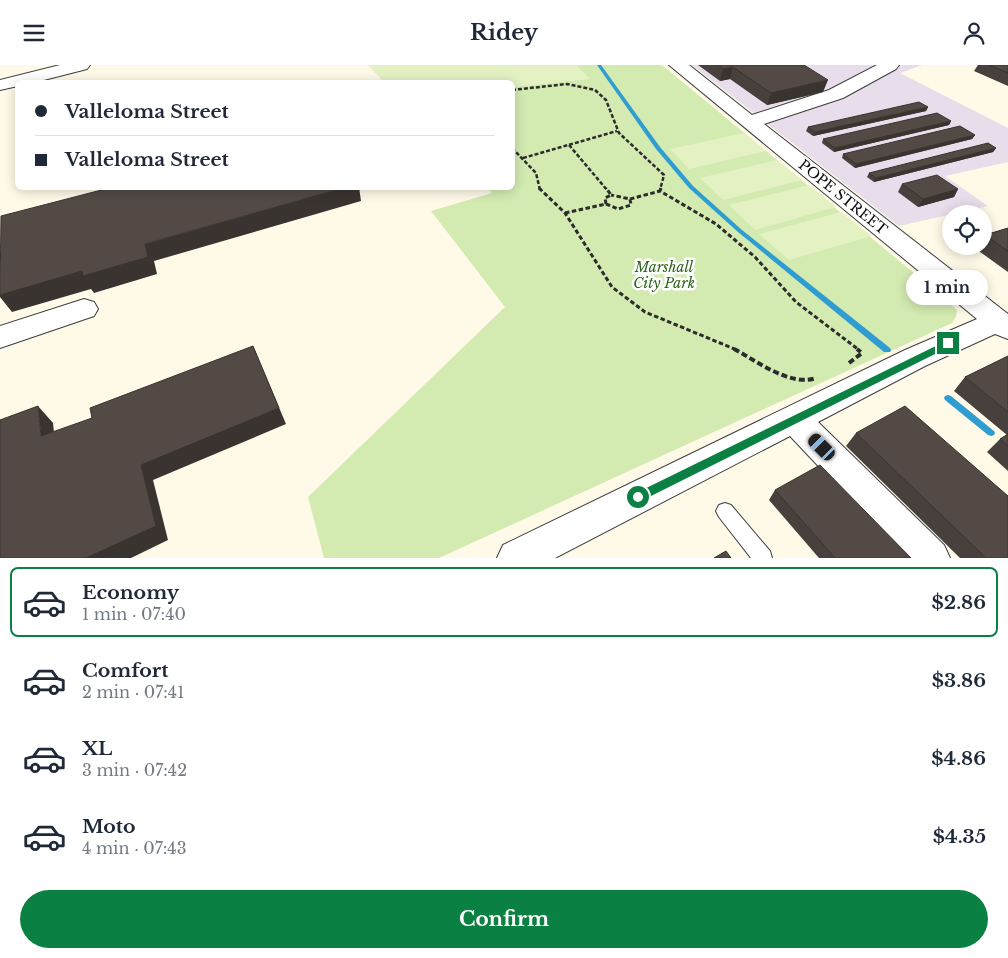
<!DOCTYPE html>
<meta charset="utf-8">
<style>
:root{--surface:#fff;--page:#f6f6f7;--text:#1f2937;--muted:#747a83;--line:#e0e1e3;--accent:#0b8043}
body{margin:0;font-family:"Libre Baskerville",serif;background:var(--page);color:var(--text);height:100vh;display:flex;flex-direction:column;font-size:19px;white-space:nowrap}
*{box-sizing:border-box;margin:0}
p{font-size:16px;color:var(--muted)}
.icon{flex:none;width:28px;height:28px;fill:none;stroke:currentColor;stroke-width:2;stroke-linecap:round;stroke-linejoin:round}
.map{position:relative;height:493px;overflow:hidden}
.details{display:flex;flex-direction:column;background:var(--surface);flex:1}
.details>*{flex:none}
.banner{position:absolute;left:15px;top:15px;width:500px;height:110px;border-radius:8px;box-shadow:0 2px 12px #0003;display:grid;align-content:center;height:110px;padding:0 20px;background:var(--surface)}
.controls{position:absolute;left:942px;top:140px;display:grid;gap:10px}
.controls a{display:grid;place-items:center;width:50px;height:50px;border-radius:50%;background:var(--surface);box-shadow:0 2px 12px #0003;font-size:25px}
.end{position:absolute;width:22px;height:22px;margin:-11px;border:6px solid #0b8043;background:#fff;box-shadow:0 0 0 2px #fff}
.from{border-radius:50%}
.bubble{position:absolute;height:35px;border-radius:18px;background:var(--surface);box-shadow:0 2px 12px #0003;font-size:16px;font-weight:700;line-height:35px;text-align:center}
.car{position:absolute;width:15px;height:30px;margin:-15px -8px;border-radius:6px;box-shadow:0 0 4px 1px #0007;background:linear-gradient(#222 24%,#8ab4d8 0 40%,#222 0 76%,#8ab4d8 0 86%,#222 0)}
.banner b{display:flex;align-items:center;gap:18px;height:48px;font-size:19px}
.banner b+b{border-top:1px solid var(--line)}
.banner i{width:12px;height:12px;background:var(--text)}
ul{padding:9px 0 0;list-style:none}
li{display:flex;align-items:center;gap:15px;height:70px;margin:0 10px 8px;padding:0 10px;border:2px solid transparent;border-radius:8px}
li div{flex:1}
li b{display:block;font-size:19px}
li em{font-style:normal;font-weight:700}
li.on{border-color:var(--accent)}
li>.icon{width:45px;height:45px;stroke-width:1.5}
.action{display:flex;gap:10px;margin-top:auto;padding:10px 20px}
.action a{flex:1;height:58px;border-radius:30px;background:var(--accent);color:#fff;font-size:20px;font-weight:700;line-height:58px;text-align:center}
header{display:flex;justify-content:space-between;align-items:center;height:65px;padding:0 20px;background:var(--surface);font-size:22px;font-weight:700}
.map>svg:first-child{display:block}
.industrial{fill:#e8ddea}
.green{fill:#d3eab1}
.pitch{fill:#e4f1c3}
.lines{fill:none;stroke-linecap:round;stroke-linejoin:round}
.stream{fill:#2f9dd1;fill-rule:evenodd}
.service-casing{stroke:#3d3d3d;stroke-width:2}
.minor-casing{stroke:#3d3d3d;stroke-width:2}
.path-far2{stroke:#2c2c2c;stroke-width:2.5;stroke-dasharray:4 2;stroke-linecap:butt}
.path-far1{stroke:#2c2c2c;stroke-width:3;stroke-dasharray:4.5 2.5;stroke-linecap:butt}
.path{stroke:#2c2c2c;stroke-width:4;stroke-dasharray:6 3;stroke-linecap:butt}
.service{fill:#fff;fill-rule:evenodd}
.minor{fill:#fff;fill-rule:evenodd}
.wall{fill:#47403c}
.shaded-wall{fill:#3a3431}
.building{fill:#534a46;stroke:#3a3431}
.route{fill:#0b8043}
.labels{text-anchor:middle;stroke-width:5;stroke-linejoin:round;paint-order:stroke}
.street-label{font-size:14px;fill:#0a0a0a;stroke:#fff}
.park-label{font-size:14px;font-style:italic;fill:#2e631a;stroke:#fff}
</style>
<header><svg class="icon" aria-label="menu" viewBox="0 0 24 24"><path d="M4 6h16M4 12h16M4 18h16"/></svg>Ridey<svg class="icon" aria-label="person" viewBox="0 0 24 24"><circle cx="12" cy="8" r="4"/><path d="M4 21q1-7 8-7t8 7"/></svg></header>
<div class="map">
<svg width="1008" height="493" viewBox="0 0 1008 493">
<rect width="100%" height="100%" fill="#fff9e8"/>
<path class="industrial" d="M692 0H922L900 8 1008 63V97L945 111 988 141 899 161Z"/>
<path class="green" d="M368 0H662L950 238 957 245 956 252 952 258 439 493H324L308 432 505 242 431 146 492 128 487 123 512 122V18L385 17Z"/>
<path class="pitch" d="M368 0H576L590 14 513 22 512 18H385Z
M744 68 766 86 689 104 670 84Z
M777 95 802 115 723 135 700 113Z
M809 120 836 142 755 165 729 140Z
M841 147 872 171 789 195 759 169Z"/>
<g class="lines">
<path class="stream" d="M597 0H601L660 82 693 121 742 165 890 283 891 285 890 287H884L738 167 689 123 656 84Z
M948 330 951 331 994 366 995 368 994 370 991 371 988 370 945 335 944 333 945 331Z"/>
<defs>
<path id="service" d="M725 438 731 440 770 486 772 493H751L719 452 716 446 719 440Z"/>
<path id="minor" d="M60 0H90L87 4 32 18H18V21L0 25V15Z
M669 0H689L752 50 829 25 877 0H899L896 4 843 33 764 59 1008 249V274L995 269 925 301 818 357 944 480 950 493H905L790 371 555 493H497L503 480 905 285 977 254Z
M84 234 94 237 98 244 94 251 0 283V261Z"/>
</defs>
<use href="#service" class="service-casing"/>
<use href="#minor" class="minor-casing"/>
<path class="path-far2" d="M512 25 567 19 595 25 606 35 619 68 664 110 660 125
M569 80 607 125
M512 83 536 108 540 125
M523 93 617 66"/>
<path class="path-far1" d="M539 123 565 148 612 222 645 247 737 285
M661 123 660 126 716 159 755 192 796 237 859 285
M630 134 660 126
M606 139 618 144 631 140 630 134 611 130
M565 148 606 139 605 133 611 130 606 123"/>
<path class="path" d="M734 284C757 296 790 322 816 313
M849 298 862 288 857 284"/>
<use href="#service" class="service"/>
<use href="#minor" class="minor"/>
</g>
<path class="wall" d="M698 0H804L823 27 767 40 730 14 720 16Z
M978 0H1008V21L974 6Z
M928 42 926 46 813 71 806 66 808 62Z
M951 56 949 60 834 87 822 78 823 74Z
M975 70 972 74 855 103 842 93 843 89Z
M996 83 993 87 874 117 867 112 869 108Z
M902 119 958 124 954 132 918 142 898 127Z
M1008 163V207L976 184 978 181H984V173L985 170Z
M1008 291V406L987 387 1000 374 1007 370 954 326 965 312Z
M856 368 1008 493H960L846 381Z
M775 425 911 493H819L769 435Z"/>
<path class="shaded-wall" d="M733 2 730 14 720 16 723 4Z
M828 15 823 27 767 40 771 28Z
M928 42 926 46 813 71 815 67Z
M951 56 949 60 834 87 835 83Z
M975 70 972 74 855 103 856 99Z
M996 83 993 87 874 117 876 113Z
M346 122H359L361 136 154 196 157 209 94 228 91 224 12 247 0 232V230L145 179Z
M958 124 954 132 918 142 923 134Z
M253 281 286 359 153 415 168 475 131 493H86L141 400Z
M38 341 53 358 56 387 41 371Z"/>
<path class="building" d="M718 0H804L828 15 771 28 733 2 723 4Z
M989 0H1008V8Z
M919 37 928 42 815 67 808 62Z
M937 48 951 56 835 83 823 74Z
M960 61 975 70 856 99 843 89Z
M988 78 996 83 876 113 869 108Z
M937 110 958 124 923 134 902 119Z
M113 122H346L145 179 148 192 83 211 82 206 0 230 1 151Z
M1008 163V186L985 170Z
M253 281 279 343 141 400 156 461 86 493H0V355L38 341 41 371 92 353 90 343Z
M1008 291V347L965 312Z
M905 341 1008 431V493H986L856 368Z
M1008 369V381L1000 374Z
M820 400 911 493H835L775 425Z
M726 486 731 493H714Z"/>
<path class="route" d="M948 275 953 278 951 281 641 436H634V429Z"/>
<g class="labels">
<g class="street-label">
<text transform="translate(843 132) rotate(39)" y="5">POPE STREET</text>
</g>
<g class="park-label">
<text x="664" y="207">Marshall<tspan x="664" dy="16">City Park</tspan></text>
</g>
</g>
</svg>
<div class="controls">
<a><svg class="icon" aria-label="locate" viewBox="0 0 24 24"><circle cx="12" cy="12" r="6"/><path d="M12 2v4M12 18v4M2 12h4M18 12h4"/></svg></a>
</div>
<i class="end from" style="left:638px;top:432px"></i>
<i class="end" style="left:948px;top:278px"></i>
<div class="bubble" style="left:906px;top:205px;width:82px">1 min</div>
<i class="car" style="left:822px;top:382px;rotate:315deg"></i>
<div class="banner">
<b><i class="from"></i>Valleloma Street</b>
<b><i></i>Valleloma Street</b>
</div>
</div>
<section class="details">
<ul>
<li class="on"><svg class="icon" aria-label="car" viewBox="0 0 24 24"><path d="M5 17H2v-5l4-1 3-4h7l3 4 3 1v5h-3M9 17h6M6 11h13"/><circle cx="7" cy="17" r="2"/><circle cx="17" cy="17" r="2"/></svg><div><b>Economy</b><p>1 min · 07:40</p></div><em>$2.86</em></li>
<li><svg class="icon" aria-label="car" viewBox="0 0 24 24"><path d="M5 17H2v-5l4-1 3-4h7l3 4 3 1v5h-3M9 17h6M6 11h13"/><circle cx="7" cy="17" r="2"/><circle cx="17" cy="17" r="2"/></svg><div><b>Comfort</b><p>2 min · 07:41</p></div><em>$3.86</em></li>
<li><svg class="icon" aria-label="car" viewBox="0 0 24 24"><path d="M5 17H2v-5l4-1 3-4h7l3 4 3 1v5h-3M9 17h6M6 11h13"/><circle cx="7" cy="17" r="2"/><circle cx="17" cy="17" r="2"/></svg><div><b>XL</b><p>3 min · 07:42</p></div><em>$4.86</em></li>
<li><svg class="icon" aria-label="car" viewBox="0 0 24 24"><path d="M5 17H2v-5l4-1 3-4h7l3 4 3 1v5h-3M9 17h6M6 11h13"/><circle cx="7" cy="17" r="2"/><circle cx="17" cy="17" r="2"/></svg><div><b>Moto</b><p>4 min · 07:43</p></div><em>$4.35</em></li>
</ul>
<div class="action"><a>Confirm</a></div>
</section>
